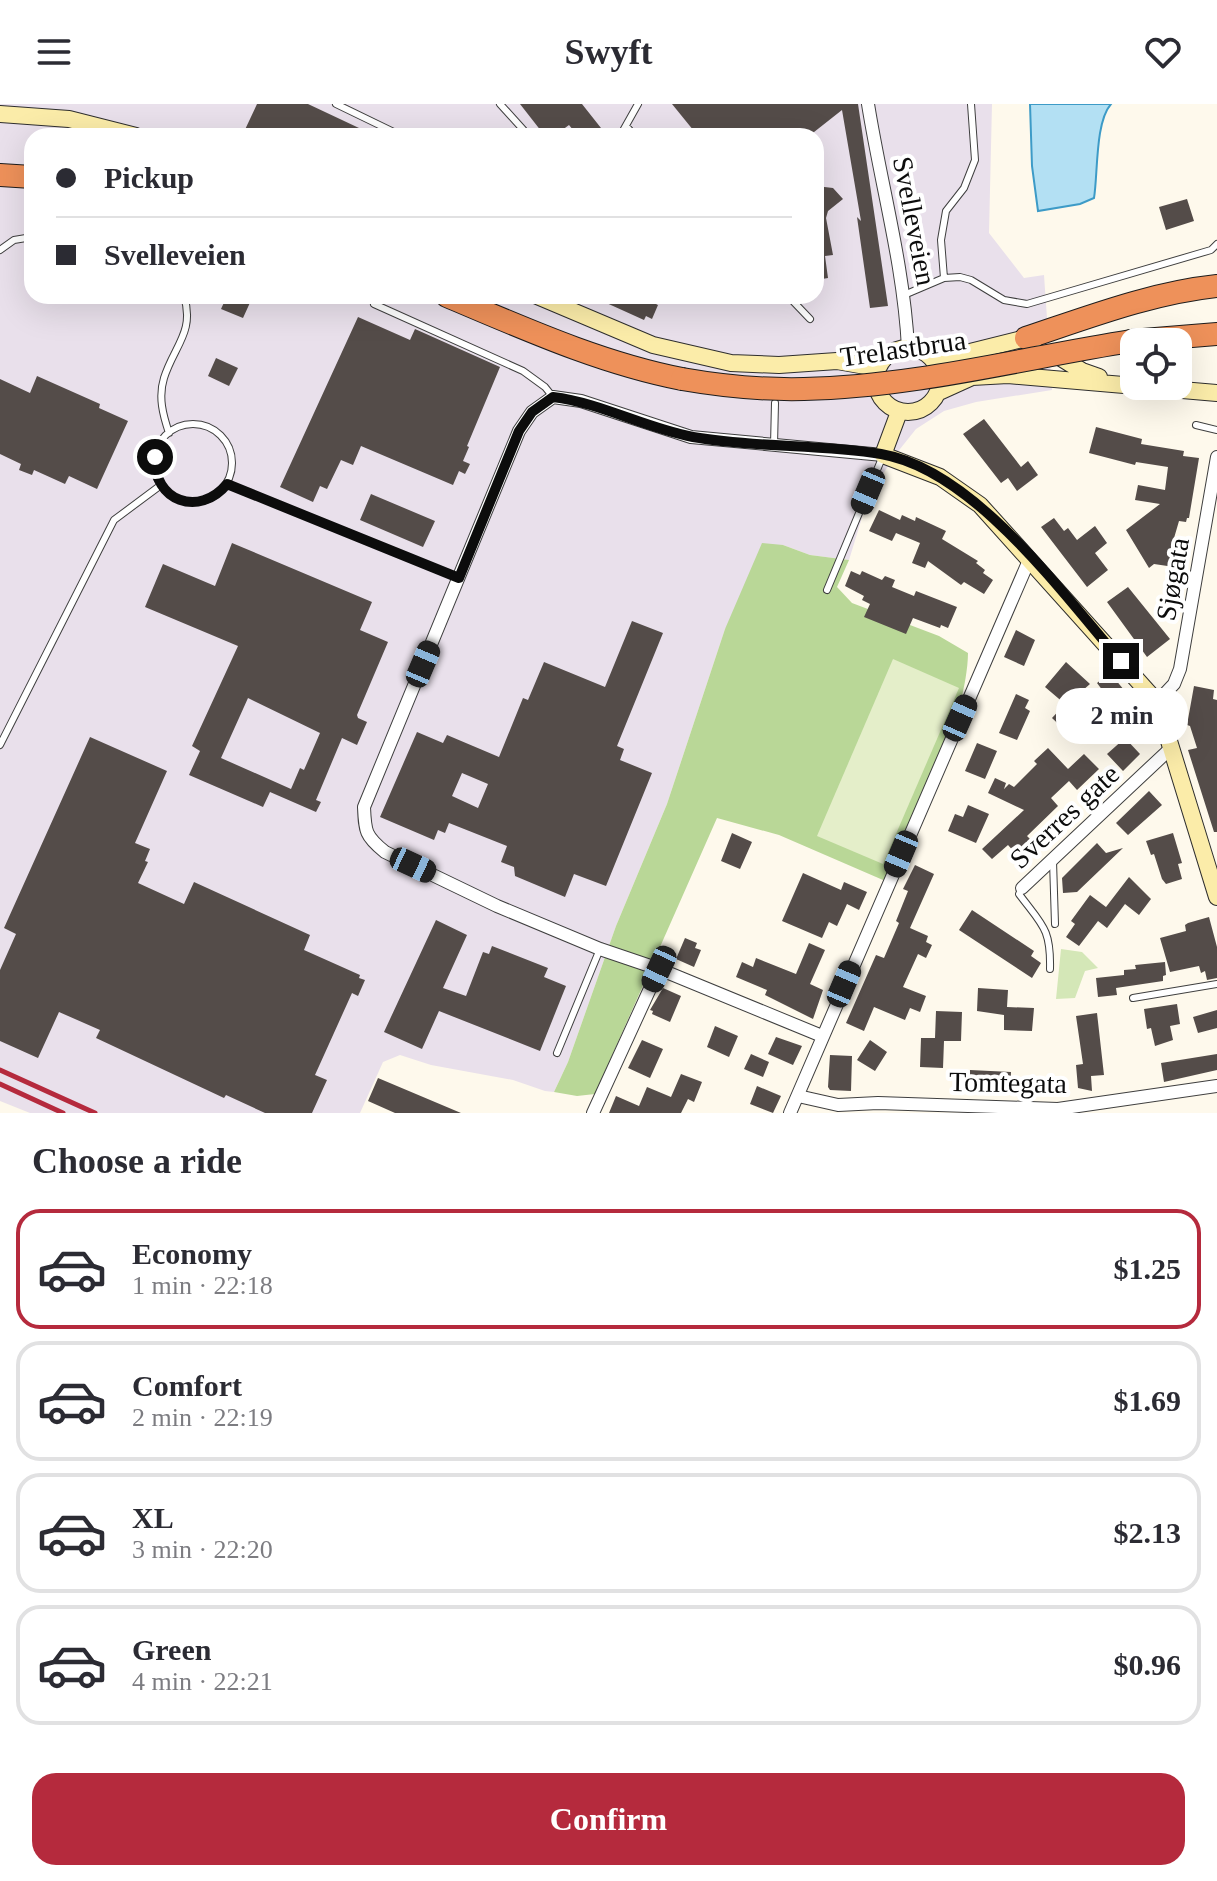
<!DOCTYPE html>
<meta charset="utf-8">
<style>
:root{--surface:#fff;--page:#f7f7f7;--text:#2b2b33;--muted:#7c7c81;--line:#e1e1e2;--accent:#b52a3d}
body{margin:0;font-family:"Times New Roman",serif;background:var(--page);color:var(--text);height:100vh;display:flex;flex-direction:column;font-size:30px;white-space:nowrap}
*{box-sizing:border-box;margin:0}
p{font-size:26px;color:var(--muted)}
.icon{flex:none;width:44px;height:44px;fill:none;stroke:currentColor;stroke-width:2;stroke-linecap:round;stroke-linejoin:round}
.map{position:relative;height:1009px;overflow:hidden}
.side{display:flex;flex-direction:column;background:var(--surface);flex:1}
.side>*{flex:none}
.guide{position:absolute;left:24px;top:24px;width:800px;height:176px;border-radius:24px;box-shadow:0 8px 32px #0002;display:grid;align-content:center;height:176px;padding:0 32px;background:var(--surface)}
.tools{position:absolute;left:1120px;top:224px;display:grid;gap:16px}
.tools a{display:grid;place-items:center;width:72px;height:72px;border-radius:16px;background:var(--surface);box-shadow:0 8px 32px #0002;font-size:40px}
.end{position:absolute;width:36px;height:36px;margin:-18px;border:10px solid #0c0c0c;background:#fff;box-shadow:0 0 0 4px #fff}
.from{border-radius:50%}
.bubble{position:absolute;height:56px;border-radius:24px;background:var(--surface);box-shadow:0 8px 32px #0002;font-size:26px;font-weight:800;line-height:56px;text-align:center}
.car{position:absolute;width:24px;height:48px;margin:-24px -12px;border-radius:10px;box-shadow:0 0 6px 2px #0007;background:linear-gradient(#222 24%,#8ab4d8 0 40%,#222 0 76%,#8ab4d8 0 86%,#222 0)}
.guide b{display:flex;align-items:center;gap:28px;height:76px;font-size:30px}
.guide b+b{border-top:2px solid var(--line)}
.guide i{width:20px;height:20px;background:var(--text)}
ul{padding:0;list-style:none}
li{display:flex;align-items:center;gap:24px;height:120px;margin:0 16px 12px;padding:0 16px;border:4px solid var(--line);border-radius:24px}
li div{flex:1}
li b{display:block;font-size:30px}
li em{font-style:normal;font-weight:800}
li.current{border-color:var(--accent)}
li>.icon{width:72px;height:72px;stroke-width:1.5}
h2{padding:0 32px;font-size:36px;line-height:96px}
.button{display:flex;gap:16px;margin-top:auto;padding:16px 32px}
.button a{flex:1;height:92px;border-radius:24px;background:var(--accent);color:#fff;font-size:32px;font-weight:800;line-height:92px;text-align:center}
header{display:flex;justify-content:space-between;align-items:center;height:104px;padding:0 32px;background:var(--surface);font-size:36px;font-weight:800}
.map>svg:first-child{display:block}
.industrial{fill:#e9e0eb;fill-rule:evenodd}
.green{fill:#d4e7b7}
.forest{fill:#b9d797}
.pitch{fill:#e4eec9}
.water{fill:#b3e0f3;stroke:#3d9bc7;stroke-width:2}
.building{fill:#544c49;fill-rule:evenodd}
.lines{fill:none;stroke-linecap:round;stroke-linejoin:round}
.lane-casing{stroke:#3f3f3f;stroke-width:8}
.street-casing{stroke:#3f3f3f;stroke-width:14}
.secondary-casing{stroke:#2e2e2e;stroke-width:18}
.highway-casing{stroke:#1d1d1d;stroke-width:24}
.lane{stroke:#fff;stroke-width:6}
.street{stroke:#fff;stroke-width:12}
.secondary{stroke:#fbeca9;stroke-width:16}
.highway{stroke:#ee915a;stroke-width:22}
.rail{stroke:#b52a3d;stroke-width:5}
.highway-bridge-casing{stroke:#1d1d1d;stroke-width:24;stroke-linecap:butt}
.highway-bridge{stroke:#ee915a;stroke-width:22}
.route{stroke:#0c0c0c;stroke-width:10}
.labels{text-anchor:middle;stroke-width:8;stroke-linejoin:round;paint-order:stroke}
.street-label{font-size:28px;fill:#0c0c0c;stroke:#fff}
</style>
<header><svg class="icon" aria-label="menu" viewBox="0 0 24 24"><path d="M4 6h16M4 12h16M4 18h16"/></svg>Swyft<svg class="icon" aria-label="heart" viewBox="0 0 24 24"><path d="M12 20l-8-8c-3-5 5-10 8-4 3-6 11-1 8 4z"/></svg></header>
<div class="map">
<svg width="1217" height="1009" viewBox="0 0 1217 1009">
<rect width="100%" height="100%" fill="#fef9ec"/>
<path class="industrial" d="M0 0H992L989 129 1024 174 1044 171 1052 286 976 298 944 307 916 325 896 350 877 379 865 404 849 456 810 451 783 441 725 525 667 700 616 822 568 958 554 988 545 987 513 976 431 961 400 951 383 958 360 1009H30L0 997ZM32 32H816V192H32Z"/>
<path class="green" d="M1061 845 1082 848 1098 864 1085 867 1075 894 1056 895Z"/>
<path class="forest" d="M762 439 783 441 810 451 849 456 837 483 852 499 939 532 968 549C967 613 919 706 895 767L883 776 779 731 717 714 595 990 577 992 554 988 568 958 616 822 667 700 725 525Z"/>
<path class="pitch" d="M893 555 959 584 883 760 817 732Z"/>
<path class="water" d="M1030 0H1111C1095 18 1098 70 1094 94L1080 100 1038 107 1032 62Z"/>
<path class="building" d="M257 0H308L376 32H242Z
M520 0H582L601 24 592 32H578L569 21 554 32H545Z
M672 0H858L888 202 870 204 857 113 861 117 842 6 809 32H698Z
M816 82 833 84 843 95 828 107 826 114 833 151 825 152 828 174 816 176Z
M1187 95 1194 117 1166 126 1159 103Z
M227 192H253L243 214 221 205Z
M591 192H655L652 198 658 201 652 215 646 212 644 216Z
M358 213 410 236 415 225 500 263 467 342 469 343 463 357 470 360 465 370 459 367 453 381 361 342 353 361 341 356 327 385 320 382 313 398 280 383Z
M216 254 238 264 229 282 208 272Z
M37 272 100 300 99 304 128 317 97 385 69 372 65 380 34 366 32 371 19 366 21 360 0 350V275L30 289Z
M984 315 1021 363 1028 357 1038 371 1017 387 1008 374 1001 379 963 330Z
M1096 323 1142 335 1141 340 1184 347 1183 352 1199 354 1189 414H1187L1186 418 1179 417 1172 441 1184 443 1181 464 1154 460 1149 464 1126 426 1160 400 1135 396 1138 381 1165 386 1168 363 1136 358 1135 361 1089 349Z
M371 390 435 417 423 443 360 416Z
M879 406 900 416 902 411 915 417 916 413 946 427 942 435 978 457 976 459 985 466 983 469 993 476 984 490 964 478 961 481 928 457 925 464 912 459 920 439 896 429 892 437 869 427Z
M1054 414 1064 427 1068 424 1077 436 1095 422 1107 439 1095 449 1108 466 1087 483 1041 423Z
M232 439 372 498 360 526 388 538 357 611 358 614 367 618 357 641 342 634 316 696 321 698 316 708 270 688 263 703 189 671 200 647 192 642 238 542 145 503 163 460 215 482ZM248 594 320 629 304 666 300 664 291 685 221 654Z
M851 467 860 471 862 467 882 476 885 472 895 476 892 483 914 492 916 487 957 503 948 524 941 521 940 524 913 514 906 530 864 513 870 500 862 496 864 492 845 482Z
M1128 483 1170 535 1147 553 1107 498Z
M632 517 663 529 617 642 624 645 620 656 652 669 606 782 574 770 565 793 515 772 514 763 501 758 507 742 449 719 445 729 438 726 434 736 380 713 417 628 443 639 447 631 499 653 523 594 528 596 544 558 605 583ZM462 669 488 680 478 704 452 692Z
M1016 526 1035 536 1024 562 1004 553Z
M1066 558 1090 580 1067 600 1087 619 1073 634 1052 614 1065 600 1045 583Z
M1110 569 1129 592 1115 603 1097 579Z
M1194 582 1214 586 1213 595 1217 596V728H1214L1188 646 1197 644 1190 622 1187 621Z
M1016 590 1029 596 1025 604 1030 607 1017 636 999 629Z
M90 633 167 667 135 739 150 745 145 757 148 758 138 779 184 800 194 778 310 831 304 846 360 871 359 874 365 876 358 892 352 889 315 971 327 976 312 1009H265L226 991 224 994 96 934 100 926 59 908 38 954 0 937V866L16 830 4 824Z
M1125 634 1140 650 1123 667 1107 650Z
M977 639 997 647 985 675 965 667Z
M1048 644 1068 665 1084 650 1099 665 1077 686 1069 677 1051 694 1058 702 1027 732 1031 736 1016 750 1008 741 992 755 982 745 1024 706 988 689 995 674 1006 679 1004 685 1009 680 1014 683 1037 660 1034 657Z
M1149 687 1162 701 1128 731 1116 719Z
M968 701 989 710 976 739 948 727 955 710 963 713Z
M732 729 752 738 740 765 721 757Z
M1173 729 1182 759 1178 760 1182 775 1166 780 1162 775 1154 750 1151 751 1146 737Z
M1097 739 1106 749 1123 744 1077 788 1063 789 1062 774Z
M915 761 934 770 910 824 928 832 926 838 932 841 926 854 918 850 903 883 926 892 920 908 910 904 905 916 874 903 864 927 846 919 876 851 884 854 899 819 896 817 908 787 903 785Z
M803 769 841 786 844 778 867 788 859 806 847 800 837 822 829 818 822 834 782 817Z
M1129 773 1151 795 1139 811 1125 800 1107 824 1098 817 1079 842 1066 833 1075 820 1071 817 1090 791 1106 803Z
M972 806 1034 847 1031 852 1041 859 1032 874 959 826Z
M1209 813 1217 843V874L1207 876 1205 867 1201 869 1199 862 1170 868 1160 834 1186 827 1185 821 1188 819Z
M436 816 467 831 443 884 466 892 483 848 489 850 492 842 548 864 544 873 566 882 540 947 439 907 422 945 384 928Z
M685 834 697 839 695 844 701 846 694 863 676 855Z
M809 839 825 846 810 880 823 886 813 915 765 891 767 886 736 873 742 858 753 863 756 854 796 870Z
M1165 858 1166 871 1163 872V877L1116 884 1117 891 1098 893 1096 874 1124 871V866L1136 865 1135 861Z
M663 884 681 892 670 918 652 910 653 907 650 906Z
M978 884 1008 886 1007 903 1034 904 1032 927 1004 926V911L977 907Z
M1177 900 1180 920 1170 922 1173 936 1155 942 1151 924 1147 925 1144 905Z
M1217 906V924L1198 929 1193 913Z
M936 907 962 908 961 937H944L943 964 920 963 921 934H935Z
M1097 909 1104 971 1091 972 1092 987 1078 984 1076 961 1083 960 1076 912Z
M715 922 738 932 729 953 707 943Z
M776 933 802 942 793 961 768 950Z
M642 936 663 945 650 974 628 964Z
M870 936 887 948 875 967 857 956Z
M751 950 769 958 763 973 744 965Z
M1217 950V966L1164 978 1161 959Z
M830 951 852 952 851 987 830 986 828 983Z
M970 966 1011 968 1010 990 969 988Z
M681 970 702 978 694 998 688 995 681 1009H609L616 992 639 1002 647 983 671 993Z
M378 974 461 1009H395L368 997Z
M757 982 781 992 773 1009 750 1000Z"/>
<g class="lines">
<defs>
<path id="lane" d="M336 0 402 32
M500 0 529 32
M626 22 635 32
M620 32 638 0
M0 146 14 136 32 133
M944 174 941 136 946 107 964 84 975 56 971 0
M904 191 944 174 960 173 971 176 1004 196 1027 200 1211 146 1217 140
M788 192 810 215
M374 200 523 267 545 283 553 293
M154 359a39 39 0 1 1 78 0a39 39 0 1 1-78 0Z
M1196 321 1217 326
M169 329C163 311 158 293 164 274 174 242 195 228 184 192
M774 341 775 299
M227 380 459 474
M827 486 882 354
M0 641 114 416 161 381
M1053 757 1055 820
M1022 784 1019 790C1042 821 1051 824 1050 865
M1133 894 1217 880
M557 949 600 845"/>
<path id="street" d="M868 0C881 81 904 162 908 244
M1157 598 1174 580 1180 565 1217 353
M1022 784 1171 644
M822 932 659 865 600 845 497 802 385 748C365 732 365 727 364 703L519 327 532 308 553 293 581 297 691 333 883 351
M798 992 838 1001 878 999 1058 1005 1217 982
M593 1009 659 865
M790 1009 1030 454"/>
<path id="secondary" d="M0 10 69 15 136 32
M537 192 653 241 731 259 779 261 837 257 877 264
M876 276a32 32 0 1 1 64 0a32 32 0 1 1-64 0Z
M1053 249 1082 267 1099 273
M934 257 1026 234 1033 238
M939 288 972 273 1008 271 1217 289
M899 308 883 351 940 373 980 401 1157 598 1217 793"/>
<path id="highway" d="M0 71 32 73
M447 192C523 224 600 259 682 275
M1026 234C1089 213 1151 189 1217 182
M1131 237 1217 230"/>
</defs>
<use href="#lane" class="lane-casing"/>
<use href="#street" class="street-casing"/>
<use href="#secondary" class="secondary-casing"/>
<use href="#highway" class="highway-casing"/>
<use href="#lane" class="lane"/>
<use href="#street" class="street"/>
<use href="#secondary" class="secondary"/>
<use href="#highway" class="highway"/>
<path class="rail" d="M0 966 95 1009
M0 980 63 1009"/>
<defs>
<path id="highway-bridge" d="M682 275C722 282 763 286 804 285 914 283 1023 254 1131 237"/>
</defs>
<use href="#highway-bridge" class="highway-bridge-casing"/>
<use href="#highway-bridge" class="highway-bridge"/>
</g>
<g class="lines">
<path class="route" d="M155 353C153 397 199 414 227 380L459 474 519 327 532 308 553 293C601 299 645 324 693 333 755 344 819 340 881 350 974 366 1061 488 1121 557"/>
</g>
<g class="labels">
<g class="street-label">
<text transform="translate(915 117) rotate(79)" y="10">Svelleveien</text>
<text transform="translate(903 244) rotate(-8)" y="10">Trelastbrua</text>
<text transform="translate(1172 475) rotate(-80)" y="10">Sjøgata</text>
<text transform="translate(1064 712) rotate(-43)" y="10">Sverres gate</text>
<text transform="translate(1008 978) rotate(1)" y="10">Tomtegata</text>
</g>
</g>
</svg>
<div class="tools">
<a><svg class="icon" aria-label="locate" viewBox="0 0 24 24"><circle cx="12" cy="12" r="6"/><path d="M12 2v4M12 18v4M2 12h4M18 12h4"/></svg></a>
</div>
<i class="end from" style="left:155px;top:353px"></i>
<i class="end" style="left:1121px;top:557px"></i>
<div class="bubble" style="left:1056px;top:584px;width:132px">2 min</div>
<i class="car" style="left:868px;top:387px;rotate:203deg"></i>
<i class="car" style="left:423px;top:560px;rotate:23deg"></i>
<i class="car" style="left:960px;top:614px;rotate:24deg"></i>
<i class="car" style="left:901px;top:750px;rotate:203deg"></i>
<i class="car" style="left:413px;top:761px;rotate:115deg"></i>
<i class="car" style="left:659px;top:865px;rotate:205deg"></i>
<i class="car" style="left:844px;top:880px;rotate:23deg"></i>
<div class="guide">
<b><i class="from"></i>Pickup</b>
<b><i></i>Svelleveien</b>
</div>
</div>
<section class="side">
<h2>Choose a ride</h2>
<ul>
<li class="current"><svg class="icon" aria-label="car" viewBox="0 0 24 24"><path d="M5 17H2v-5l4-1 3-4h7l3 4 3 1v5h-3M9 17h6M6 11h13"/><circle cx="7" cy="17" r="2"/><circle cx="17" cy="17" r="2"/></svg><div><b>Economy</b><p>1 min · 22:18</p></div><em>$1.25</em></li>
<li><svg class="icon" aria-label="car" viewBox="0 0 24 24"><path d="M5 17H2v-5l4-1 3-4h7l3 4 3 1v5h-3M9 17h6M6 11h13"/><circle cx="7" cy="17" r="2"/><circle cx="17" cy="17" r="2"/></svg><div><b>Comfort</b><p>2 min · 22:19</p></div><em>$1.69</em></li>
<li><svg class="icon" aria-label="car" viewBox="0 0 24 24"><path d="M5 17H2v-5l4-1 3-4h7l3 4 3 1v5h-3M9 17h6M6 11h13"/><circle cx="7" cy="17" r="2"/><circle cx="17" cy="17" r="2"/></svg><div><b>XL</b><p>3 min · 22:20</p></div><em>$2.13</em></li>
<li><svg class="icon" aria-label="car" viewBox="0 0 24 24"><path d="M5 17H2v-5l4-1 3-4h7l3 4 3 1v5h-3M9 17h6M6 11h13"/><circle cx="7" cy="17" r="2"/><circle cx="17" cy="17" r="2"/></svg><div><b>Green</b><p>4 min · 22:21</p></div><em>$0.96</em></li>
</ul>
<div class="button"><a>Confirm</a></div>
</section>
